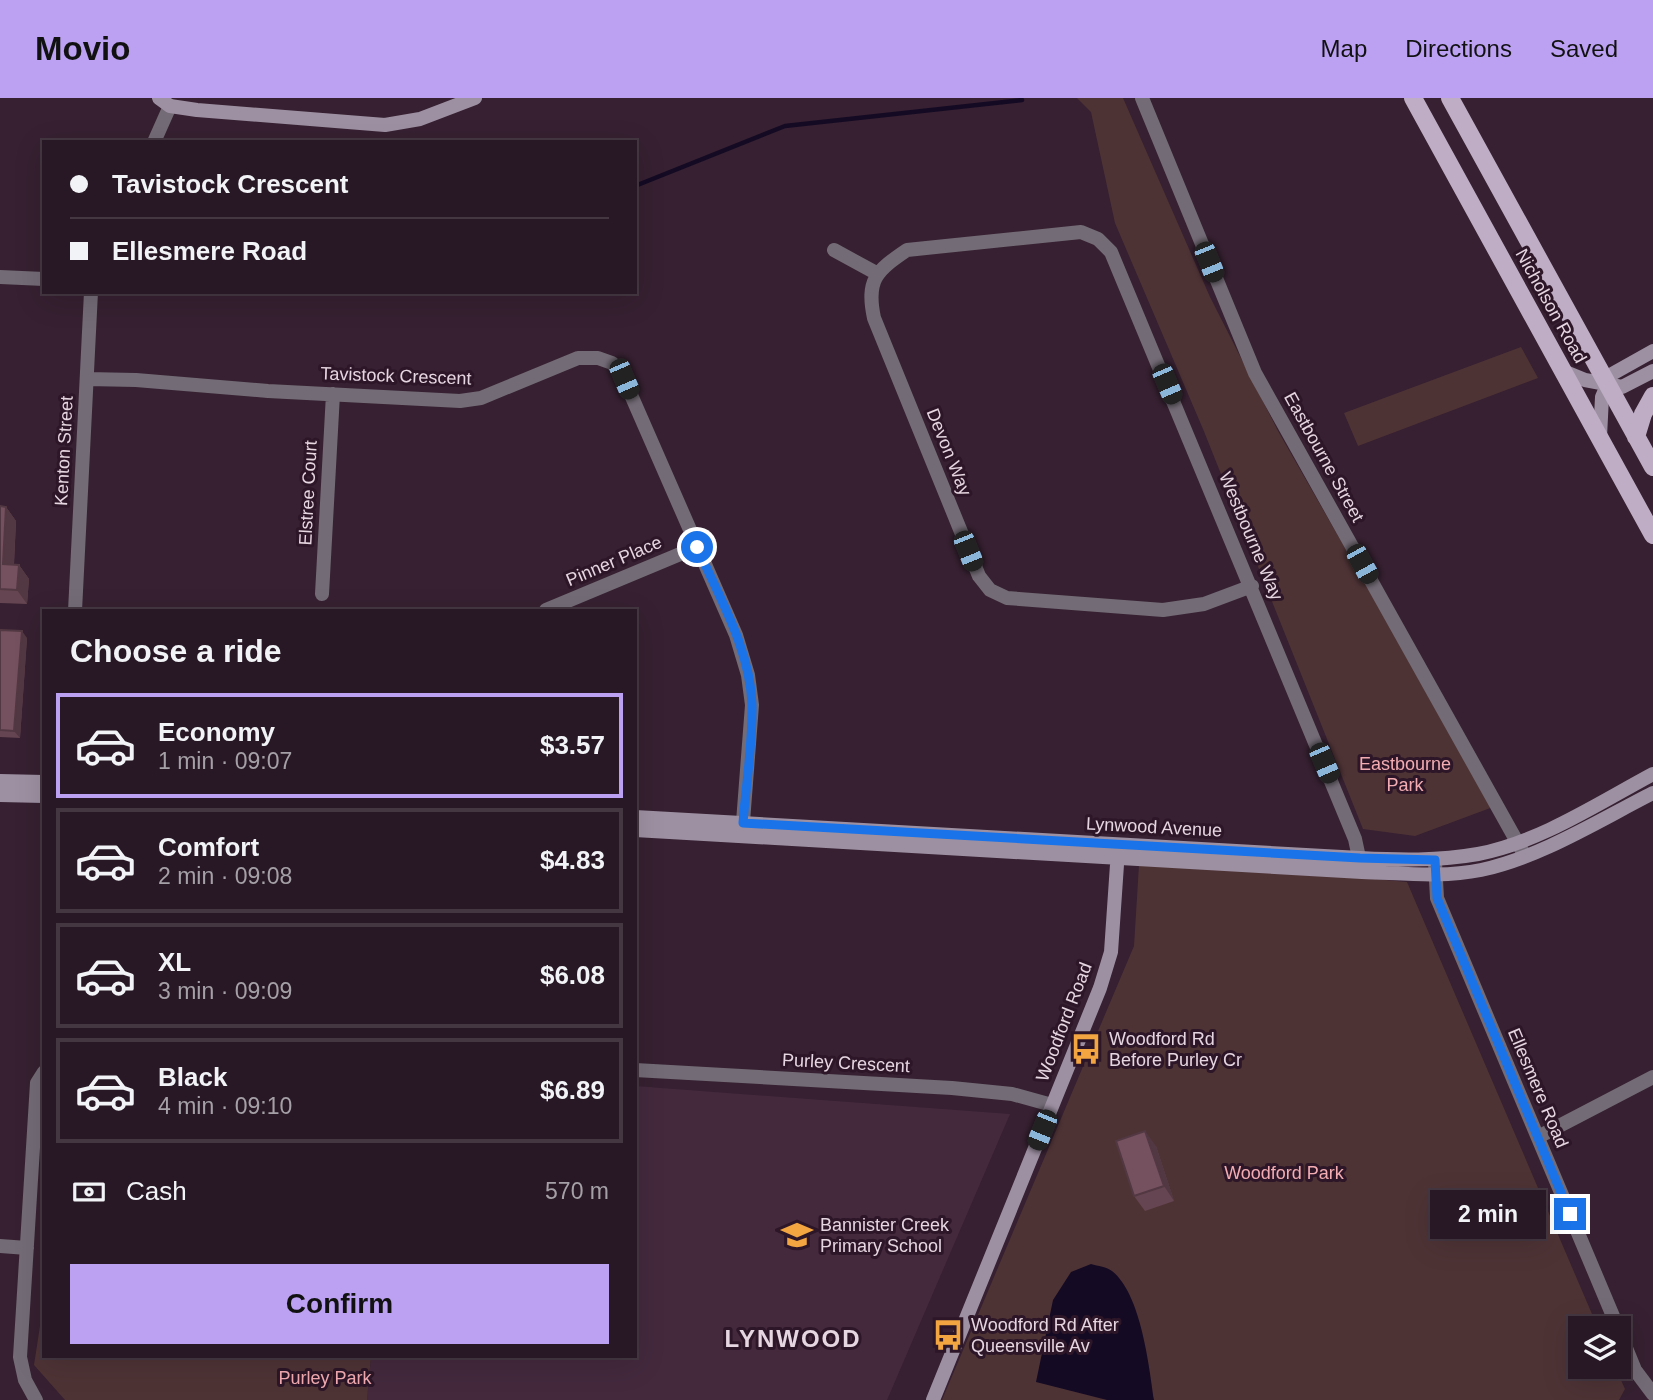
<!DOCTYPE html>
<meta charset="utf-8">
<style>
:root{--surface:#281825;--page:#342532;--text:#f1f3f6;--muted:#a5a0a7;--line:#443742;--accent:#bca0f2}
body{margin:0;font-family:Helvetica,sans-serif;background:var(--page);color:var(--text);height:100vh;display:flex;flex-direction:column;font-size:26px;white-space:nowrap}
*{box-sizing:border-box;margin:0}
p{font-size:23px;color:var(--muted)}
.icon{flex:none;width:38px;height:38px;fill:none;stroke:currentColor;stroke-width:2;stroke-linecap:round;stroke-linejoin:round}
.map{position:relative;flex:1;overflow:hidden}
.sheet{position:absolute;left:42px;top:511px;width:595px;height:749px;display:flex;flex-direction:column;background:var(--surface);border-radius:0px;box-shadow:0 7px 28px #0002,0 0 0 2px var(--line)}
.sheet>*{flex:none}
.banner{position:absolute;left:42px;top:42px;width:595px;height:154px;border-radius:0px;box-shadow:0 7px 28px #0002,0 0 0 2px var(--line);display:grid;align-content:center;height:154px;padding:0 28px;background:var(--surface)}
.fabs{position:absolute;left:1568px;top:1218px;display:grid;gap:14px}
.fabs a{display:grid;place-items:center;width:63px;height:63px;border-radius:0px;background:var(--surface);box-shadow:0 7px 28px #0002,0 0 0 2px var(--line);font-size:35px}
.end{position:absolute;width:32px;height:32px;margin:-16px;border:9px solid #1a73e8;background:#fff;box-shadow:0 0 0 4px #fff}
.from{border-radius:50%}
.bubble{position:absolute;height:49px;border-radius:0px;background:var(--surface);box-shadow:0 7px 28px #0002,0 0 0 2px var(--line);font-size:23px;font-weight:700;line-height:49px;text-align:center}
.car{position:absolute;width:21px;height:42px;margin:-21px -10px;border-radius:9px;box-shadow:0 0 5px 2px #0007;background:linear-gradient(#222 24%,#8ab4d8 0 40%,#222 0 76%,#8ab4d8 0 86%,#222 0)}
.banner b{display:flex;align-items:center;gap:24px;height:66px;font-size:26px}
.banner b+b{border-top:2px solid var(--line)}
.banner i{width:18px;height:18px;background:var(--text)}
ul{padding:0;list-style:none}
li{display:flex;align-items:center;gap:21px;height:105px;margin:0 14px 10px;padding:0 14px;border:4px solid var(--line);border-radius:0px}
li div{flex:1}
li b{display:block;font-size:26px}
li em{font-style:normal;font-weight:700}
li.selected{border-color:var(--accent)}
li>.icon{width:63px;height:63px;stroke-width:1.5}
h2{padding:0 28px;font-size:32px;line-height:84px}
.pay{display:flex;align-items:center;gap:18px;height:77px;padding:0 28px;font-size:26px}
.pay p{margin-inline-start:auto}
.action{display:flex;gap:14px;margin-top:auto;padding:14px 28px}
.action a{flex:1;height:80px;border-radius:0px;background:var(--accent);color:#111;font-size:28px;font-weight:700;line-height:80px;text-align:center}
header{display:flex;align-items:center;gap:42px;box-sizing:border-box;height:98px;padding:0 35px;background:var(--accent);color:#111}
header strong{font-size:33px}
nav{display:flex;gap:38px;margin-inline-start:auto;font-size:24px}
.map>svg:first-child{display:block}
.built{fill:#44293d}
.green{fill:#4e3335}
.water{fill:#140a24}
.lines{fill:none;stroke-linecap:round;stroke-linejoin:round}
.stream{stroke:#140a24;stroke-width:4.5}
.street{stroke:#736b76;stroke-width:14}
.secondary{stroke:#9d90a2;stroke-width:14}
.primary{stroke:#beadc4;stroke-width:18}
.wall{fill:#654551}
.shaded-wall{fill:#523842}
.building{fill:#75505e;stroke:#523842;stroke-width:2}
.route{stroke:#1a73e8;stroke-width:9}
.labels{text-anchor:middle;stroke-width:6;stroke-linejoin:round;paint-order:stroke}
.street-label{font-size:18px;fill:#e6d6e1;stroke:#2c1627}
.park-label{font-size:18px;fill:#f3acb2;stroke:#2c1627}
.poi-label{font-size:18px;fill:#e6d6e1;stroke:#2c1627;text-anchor:start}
.district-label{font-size:24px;font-weight:bold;letter-spacing:2px;fill:#e6d6e1;stroke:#2c1627}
</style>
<header>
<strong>Movio</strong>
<nav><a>Map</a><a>Directions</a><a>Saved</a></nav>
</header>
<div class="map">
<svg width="1653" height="1302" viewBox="0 0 1653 1302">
<rect width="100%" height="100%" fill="#362031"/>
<path class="built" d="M635 988 1010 1016 887 1302H367L371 1258H635Z"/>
<path class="green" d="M1077 0H1123L1210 199 1278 333 1493 709 1415 738 1363 731 1203 331 1115 125 1091 14Z
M1521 249 1538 280 1358 348 1344 315Z
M1215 766 1407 784 1598 1230H1580V1269H1615L1625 1291 1619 1302H942L1134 848 1139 767Z
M44 1202V1258H371L367 1302H65L34 1267Z"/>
<path class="water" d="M1091 1166C1098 1168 1107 1169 1112 1173 1141 1196 1149 1267 1154 1302H1107L1036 1284 1053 1202 1071 1174Z"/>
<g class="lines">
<path class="stream" d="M635 88 785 28 1022 2"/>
<path class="street" d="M1142 0 1255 275 1525 758
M154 44 170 8
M834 152 878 176
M0 179 44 181
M87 281 136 282 268 293 460 303 481 300 578 260H598L612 265 621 274 736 537 748 577 752 607 742 737
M1252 488 1204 506 1163 512 1007 500 990 492 979 478 874 220C866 182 876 173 907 152L1081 134 1098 141 1111 154 1355 741 1361 769
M322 496 333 296
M546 512 697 449
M75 513 91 194
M1435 764 1437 800 1618 1230
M635 972 952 990 1012 996 1052 1007
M1538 1039 1653 979
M0 1148 27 1150
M1619 1233 1635 1272 1653 1296
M36 1302 25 1282 20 1259 37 985 44 974"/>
<path class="secondary" d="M159 0 170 8 197 12 385 27 420 21 475 0
M1563 273 1585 282 1622 289 1653 273
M1600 339 1602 299 1612 276 1653 253
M0 683 44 684
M0 697 44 698
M635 719 1360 760C1399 762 1438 763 1478 756 1540 744 1597 706 1653 676
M635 732 1362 774C1401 775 1442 780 1481 772 1541 759 1598 723 1653 695
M933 1302 1100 890 1111 854 1118 752"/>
<path class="primary" d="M1413 0 1653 437
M1450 0 1653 369
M1636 339 1643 316 1653 298"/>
</g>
<path class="wall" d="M0 408 6 409 16 423 14 467H19L29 481 27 506 0 505Z
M0 532 27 540 20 640 0 639Z
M1156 1048 1174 1103 1145 1113 1134 1098Z"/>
<path class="shaded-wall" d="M6 409 16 423 13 481 3 466Z
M19 467 29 481 27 506 17 492Z
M22 533 27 540 20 640 14 633Z
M1145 1033 1156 1048 1174 1103 1164 1088Z"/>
<path class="building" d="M0 408 6 409 3 466 19 467 17 492 0 491Z
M0 532 22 533 14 633 0 632Z
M1145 1033 1164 1088 1134 1098 1116 1043Z"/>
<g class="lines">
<path class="route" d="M697 449C719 499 750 551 752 606 753 645 746 686 743 725L1360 760 1435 762 1437 800 1570 1116"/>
</g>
<defs>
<symbol id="bus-bare" viewBox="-9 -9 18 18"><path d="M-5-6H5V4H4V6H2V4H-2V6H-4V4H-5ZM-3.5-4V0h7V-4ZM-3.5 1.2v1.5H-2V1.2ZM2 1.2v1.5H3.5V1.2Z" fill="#f2a541" stroke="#2c1627" stroke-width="2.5" paint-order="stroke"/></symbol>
<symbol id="school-bare" viewBox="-9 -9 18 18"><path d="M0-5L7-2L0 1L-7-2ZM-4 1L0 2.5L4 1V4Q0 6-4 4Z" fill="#f2a541" stroke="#2c1627" stroke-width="2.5" paint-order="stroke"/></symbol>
</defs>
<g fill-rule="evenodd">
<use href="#bus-bare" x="1064" y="929" width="44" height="44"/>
<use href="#school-bare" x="775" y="1115" width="44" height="44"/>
<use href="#bus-bare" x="926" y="1215" width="44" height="44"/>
</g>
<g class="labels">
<g class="street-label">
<text transform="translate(1551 208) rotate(61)" y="6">Nicholson Road</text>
<text transform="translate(396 278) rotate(2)" y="6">Tavistock Crescent</text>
<text transform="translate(64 353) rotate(-87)" y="6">Kenton Street</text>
<text transform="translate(949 354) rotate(68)" y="6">Devon Way</text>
<text transform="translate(1324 359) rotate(61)" y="6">Eastbourne Street</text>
<text transform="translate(308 395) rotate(-87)" y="6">Elstree Court</text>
<text transform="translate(1251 438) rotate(67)" y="6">Westbourne Way</text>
<text transform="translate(614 463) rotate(-23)" y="6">Pinner Place</text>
<text transform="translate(1154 729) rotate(3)" y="6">Lynwood Avenue</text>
<text transform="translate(1064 924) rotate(-69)" y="6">Woodford Road</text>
<text transform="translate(846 965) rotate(3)" y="6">Purley Crescent</text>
<text transform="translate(1538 990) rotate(67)" y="6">Ellesmere Road</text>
</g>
<g class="park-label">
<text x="1405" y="672">Eastbourne<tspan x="1405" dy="21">Park</tspan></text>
<text x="1284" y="1081">Woodford Park</text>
<text x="325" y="1286">Purley Park</text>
</g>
<g class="poi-label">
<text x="1109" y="947">Woodford Rd<tspan x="1109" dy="21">Before Purley Cr</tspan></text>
<text x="820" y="1133">Bannister Creek<tspan x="820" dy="21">Primary School</tspan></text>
<text x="971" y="1233">Woodford Rd After<tspan x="971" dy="21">Queensville Av</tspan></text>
</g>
<g class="district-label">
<text x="793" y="1249">LYNWOOD</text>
</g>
</g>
</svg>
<div class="fabs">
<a><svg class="icon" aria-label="layers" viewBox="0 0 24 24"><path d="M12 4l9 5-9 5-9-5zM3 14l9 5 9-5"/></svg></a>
</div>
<i class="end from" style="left:697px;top:449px"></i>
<i class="end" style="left:1570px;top:1116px"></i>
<div class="bubble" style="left:1430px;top:1092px;width:116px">2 min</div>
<i class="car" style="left:1209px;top:164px;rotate:158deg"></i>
<i class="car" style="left:624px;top:281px;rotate:157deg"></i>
<i class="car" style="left:1167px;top:286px;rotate:157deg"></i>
<i class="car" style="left:968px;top:453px;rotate:158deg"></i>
<i class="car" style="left:1362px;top:466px;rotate:151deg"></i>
<i class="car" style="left:1324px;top:665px;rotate:157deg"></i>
<i class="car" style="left:1042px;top:1032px;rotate:202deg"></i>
<div class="banner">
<b><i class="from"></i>Tavistock Crescent</b>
<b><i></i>Ellesmere Road</b>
</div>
<section class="sheet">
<h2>Choose a ride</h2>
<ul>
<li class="selected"><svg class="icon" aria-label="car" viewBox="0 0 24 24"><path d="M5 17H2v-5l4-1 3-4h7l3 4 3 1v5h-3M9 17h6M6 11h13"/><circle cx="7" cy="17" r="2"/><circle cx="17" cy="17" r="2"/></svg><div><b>Economy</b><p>1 min · 09:07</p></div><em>$3.57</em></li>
<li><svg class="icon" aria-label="car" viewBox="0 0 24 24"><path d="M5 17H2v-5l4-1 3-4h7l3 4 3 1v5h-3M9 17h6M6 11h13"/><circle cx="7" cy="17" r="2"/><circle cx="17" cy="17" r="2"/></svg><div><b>Comfort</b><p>2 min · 09:08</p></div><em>$4.83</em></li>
<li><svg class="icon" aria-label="car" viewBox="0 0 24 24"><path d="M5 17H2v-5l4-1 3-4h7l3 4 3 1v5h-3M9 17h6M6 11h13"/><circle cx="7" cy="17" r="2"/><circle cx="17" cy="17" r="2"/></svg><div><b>XL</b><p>3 min · 09:09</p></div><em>$6.08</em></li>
<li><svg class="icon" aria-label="car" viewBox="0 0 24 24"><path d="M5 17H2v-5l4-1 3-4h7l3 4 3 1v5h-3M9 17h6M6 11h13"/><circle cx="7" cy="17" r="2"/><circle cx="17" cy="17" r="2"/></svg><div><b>Black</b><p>4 min · 09:10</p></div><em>$6.89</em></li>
</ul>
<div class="pay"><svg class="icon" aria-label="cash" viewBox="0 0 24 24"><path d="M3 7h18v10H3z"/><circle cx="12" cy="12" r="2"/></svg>Cash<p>570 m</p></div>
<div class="action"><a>Confirm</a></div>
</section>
</div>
